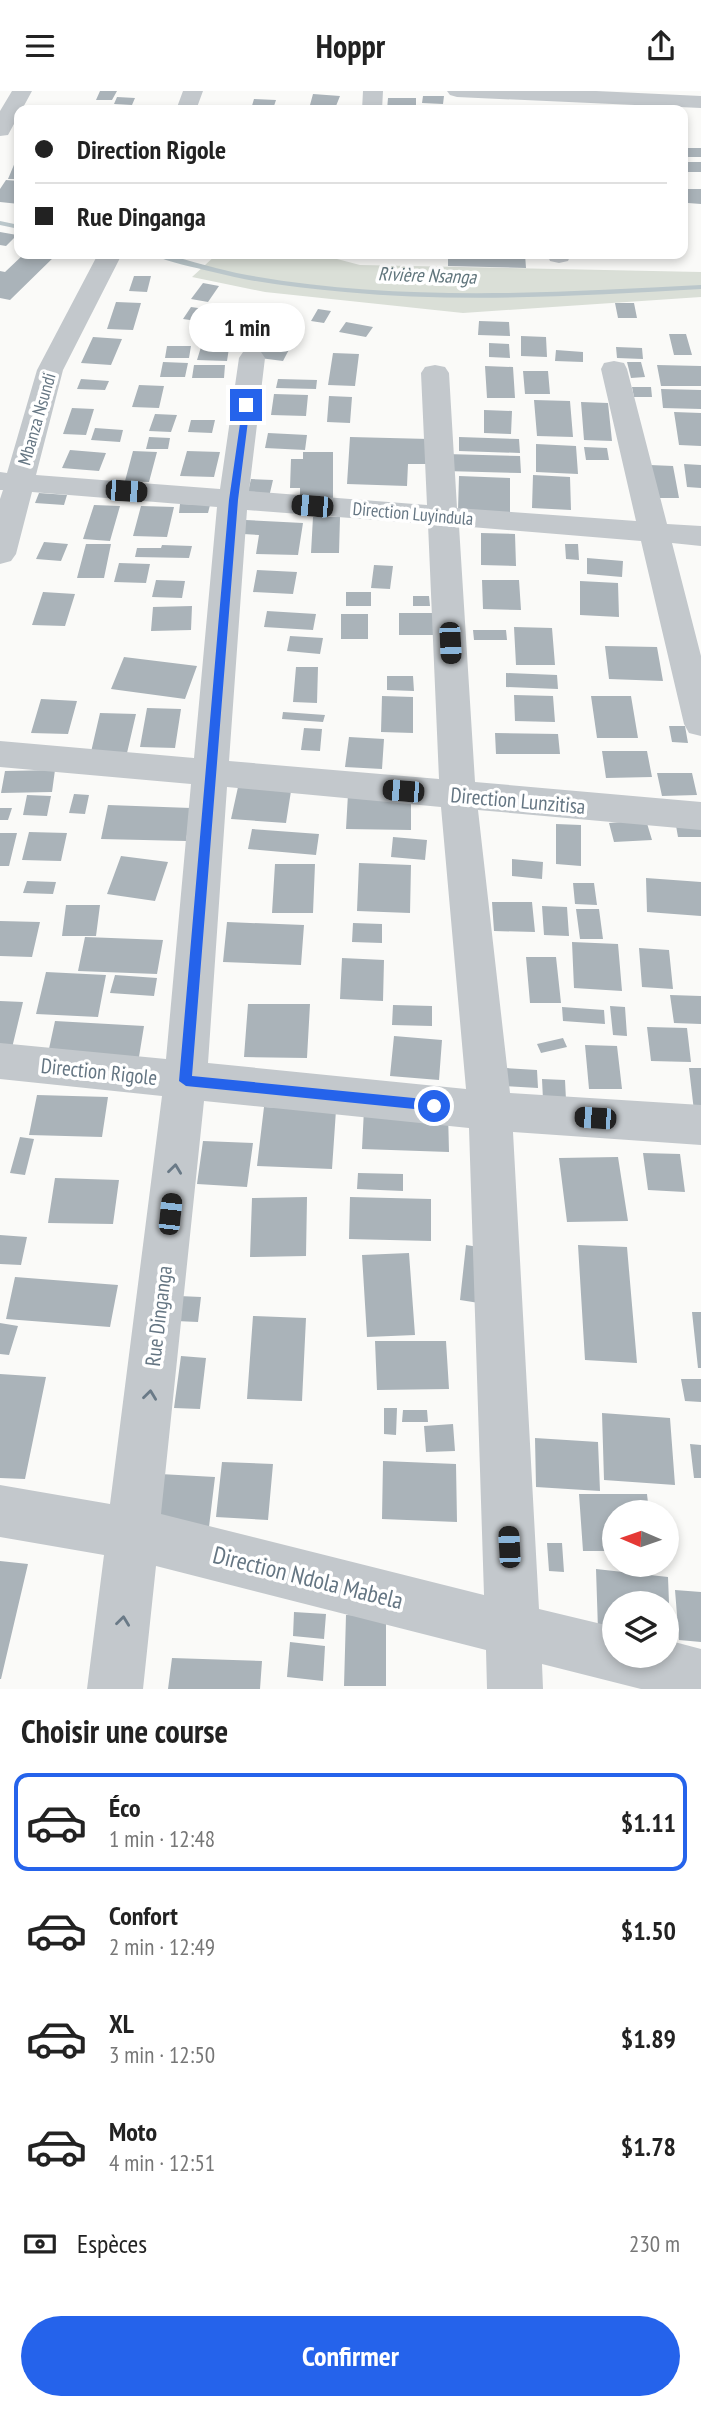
<!DOCTYPE html>
<html lang="fr">
<meta charset="utf-8">
<style>
:root{--surface:#fff;--page:#f6f6f6;--text:#222;--muted:#767676;--line:#e0e0e0;--accent:#2563eb}
body{margin:0;font-family:"PT Sans Narrow",sans-serif;background:var(--page);color:var(--text);height:100vh;display:flex;flex-direction:column;font-size:26px;white-space:nowrap}
*{box-sizing:border-box;margin:0}
p{font-size:23px;color:var(--muted)}
.icon{flex:none;width:38px;height:38px;fill:none;stroke:currentColor;stroke-width:2;stroke-linecap:round;stroke-linejoin:round}
.map{position:relative;height:1598px;overflow:hidden}
.details{display:flex;flex-direction:column;background:var(--surface);flex:1}
.details>*{flex:none}
.banner{position:absolute;left:14px;top:14px;width:674px;height:154px;border-radius:14px;box-shadow:0 4px 10px #0003;display:grid;align-content:center;height:154px;padding:0 21px;background:var(--surface)}
.needle{width:46px;rotate:272deg}
.fabs{position:absolute;left:602px;top:1409px;display:grid;gap:14px}
.fabs a{display:grid;place-items:center;width:77px;height:77px;border-radius:50%;background:var(--surface);box-shadow:0 4px 10px #0003;font-size:35px}
.end{position:absolute;width:32px;height:32px;margin:-16px;border:9px solid #2563eb;background:#fff;box-shadow:0 0 0 4px #fff}
.from{border-radius:50%}
.bubble{position:absolute;height:49px;border-radius:24px;background:var(--surface);box-shadow:0 4px 10px #0003;font-size:23px;font-weight:800;line-height:49px;text-align:center}
.car{position:absolute;width:21px;height:42px;margin:-21px -10px;border-radius:9px;box-shadow:0 0 5px 2px #0007;background:linear-gradient(#222 24%,#8ab4d8 0 40%,#222 0 76%,#8ab4d8 0 86%,#222 0)}
.banner b{display:flex;align-items:center;gap:24px;height:66px;font-size:26px}
.banner b+b{border-top:2px solid var(--line)}
.banner i{width:18px;height:18px;background:var(--text)}
ul{padding:0;list-style:none}
li{display:flex;align-items:center;gap:21px;height:98px;margin:0 14px 10px;padding:0 7px;border:4px solid transparent;border-radius:14px}
li div{flex:1}
li b{display:block;font-size:26px}
li em{font-style:normal;font-weight:800}
li.active{border-color:var(--accent)}
li>.icon{width:63px;height:63px;stroke-width:1.5}
h2{padding:0 21px;font-size:32px;line-height:84px}
.pay{display:flex;align-items:center;gap:18px;height:77px;padding:0 21px;font-size:26px}
.pay p{margin-inline-start:auto}
.cta{display:flex;gap:14px;margin-top:auto;padding:14px 21px}
.cta a{flex:1;height:80px;border-radius:42px;background:var(--accent);color:#fff;font-size:28px;font-weight:800;line-height:80px;text-align:center}
header{display:flex;justify-content:space-between;align-items:center;height:91px;padding:0 21px;background:var(--surface);font-size:32px;font-weight:800}
.map>svg:first-child{display:block}
.green{fill:#dadfd7}
.lines{fill:none;stroke-linecap:round;stroke-linejoin:round}
.stream{fill:#bbc7cb;fill-rule:evenodd}
.building{fill:#aab3b9}
.minor{fill:#c3c8cc;fill-rule:evenodd}
.oneway{stroke:#6a7a87}
.route{fill:#2563eb}
.labels{text-anchor:middle;stroke-width:7;stroke-linejoin:round;paint-order:stroke}
.far-street-label{font-size:18px;fill:#657683;stroke:#fff}
.far-water-label{font-size:19px;font-style:italic;fill:#60757c;stroke:#fff}
.street-label{font-size:21px;fill:#657683;stroke:#fff}
.near-street-label{font-size:24px;fill:#657683;stroke:#fff}
</style>
<header><svg class="icon" aria-label="menu" viewBox="0 0 24 24"><path d="M4 6h16M4 12h16M4 18h16"/></svg>Hoppr<svg class="icon" aria-label="share" viewBox="0 0 24 24"><path d="M12 15V3M7 8l5-5 5 5M5 13v7h14v-7"/></svg></header>
<div class="map">
<svg width="701" height="1598" viewBox="0 0 701 1598">
<rect width="100%" height="100%" fill="#fafaf8"/>
<path class="green" d="M217 163H318L360 174 701 181V206L463 222 265 201 192 186Z"/>
<g class="lines">
<path class="stream" d="M0 130 19 134V138L0 134Z
M152 163H164C192 170 219 179 247 184 397 211 550 202 701 194V198C582 205 463 212 345 201 300 197 256 192 213 181 194 176 169 172 152 163Z"/>
</g>
<path class="building" d="M100 0H117L112 9H96Z
M313 3 340 5 336 15 310 14Z
M423 5H444L443 13 422 12Z
M117 6 135 7 132 14 114 13Z
M388 7H416V19H387Z
M254 8 276 9 273 18H251Z
M682 57H701V66H682Z
M16 69H19V88H8Z
M682 71H701V81H682Z
M6 89 19 90V113L0 111V98Z
M684 98H701V113L688 112Z
M0 141 17 144 6 155 0 154Z
M24 163H57L10 209 0 207V180L5 181Z
M448 163H525L526 177 448 175Z
M134 185H151L147 201 129 200Z
M203 192 219 195 208 211 191 208Z
M116 211 141 212 133 239 107 238Z
M615 212H634L637 227H618Z
M191 216 212 219 204 231 183 228Z
M318 218 331 220 324 232 311 230Z
M479 230 509 231 510 245 478 244Z
M346 231 373 236 366 246 339 241Z
M265 243 295 247 283 270 253 266Z
M669 243H686L692 264H674Z
M521 245 546 246 547 266 521 265Z
M93 246 122 248 111 274 81 272Z
M489 252 509 253 510 267 489 266Z
M167 255H191L189 267H165Z
M201 256 229 257 227 270 197 269Z
M616 256 642 257 643 268 617 267Z
M556 259 583 261V271L555 270Z
M333 262 359 263 355 295 328 294Z
M163 271 188 272 185 286H160Z
M627 271H641L645 286 631 287Z
M194 274H225L224 287H192Z
M657 274 701 275V295H661Z
M485 275 513 276 515 307H487Z
M523 280H548L550 303H525Z
M81 288 109 290 105 299 77 298Z
M278 288 317 289 316 298 276 297Z
M139 294 164 295 159 317 132 316Z
M632 296H651L652 306H634Z
M661 298 701 299V318L663 317Z
M274 303 308 304 306 325 271 324Z
M329 305 352 306 350 332 327 331Z
M534 309 570 310 573 346 537 345Z
M581 311 608 312 612 350 584 349Z
M72 317 94 318 86 344 63 343Z
M484 319 512 320 511 343 484 342Z
M674 321 701 322V355L679 354Z
M155 323 177 324 171 341 149 340Z
M191 329H215L212 342 188 341Z
M95 337 123 339 120 351 91 349Z
M268 342 307 344 305 359 265 357Z
M149 346 170 347 168 358H146Z
M350 346 429 348V373H408L407 395 347 393Z
M459 346 519 348 520 362 459 360Z
M536 353 576 355 578 383 536 381Z
M584 356 607 357 609 369H586Z
M70 359 106 362 99 380 62 377Z
M133 360 157 361 149 391 125 390Z
M187 360 220 361 214 386 180 385Z
M303 361H333V411H300V397H290L291 368H303Z
M446 363 520 365 521 382 445 380Z
M684 373 701 374V397L687 396Z
M650 374 673 375 679 407H656Z
M533 384 570 386 571 419 532 417Z
M459 385 510 387V423L458 420Z
M251 388 273 389 269 406 247 405Z
M39 402 67 404 64 414 35 412Z
M180 413 210 414 208 422H179Z
M94 414 120 415 110 450 83 448Z
M141 415 174 416 167 446 133 445Z
M313 426H340L339 462H311Z
M246 429 303 432 298 464 256 463 259 444 243 443Z
M481 442 515 443 516 475 481 474Z
M44 451 68 453 61 470 36 468Z
M86 453H111L104 487H77Z
M565 453H578L579 469 566 468Z
M162 454 192 455 189 467 135 466 137 457H161Z
M587 467 623 470 622 486 587 483Z
M119 472 150 473 146 492 114 491Z
M374 474 393 475 390 498 371 497Z
M257 479 297 481 293 503 253 501Z
M156 489 185 490 182 507 152 506Z
M482 489H519L521 519 483 518Z
M580 490 618 492 619 526 580 524Z
M43 501 75 503 65 535 32 534Z
M346 501H371V515H346Z
M413 505H429L430 515H413Z
M192 515 191 539 151 540 153 516Z
M267 520 316 523 313 539 264 536Z
M399 522H434L435 544H399Z
M341 523H368V548H341Z
M514 536 552 537 555 574H516Z
M473 539H506L507 549H474Z
M290 545 323 547 320 563 287 560Z
M605 555 657 556 663 590 609 588Z
M124 566 197 575 185 608 111 598Z
M296 576H318L317 612 293 611Z
M506 582 557 584 558 598 506 596Z
M387 585H413L414 600 387 599Z
M514 604 553 605 555 631 515 630Z
M382 605 413 606V642L381 641Z
M591 605H631L638 647H597Z
M41 608 77 610 68 643 31 642Z
M147 617 181 618 175 657 140 656Z
M283 621 325 624 323 631 282 628Z
M100 622 136 623 127 662 91 661Z
M669 635H685L688 652 672 651Z
M304 637 322 638 320 660 301 659Z
M495 642 558 643 560 663H496Z
M349 646 384 648 382 678 345 676Z
M602 660H647L652 686 606 687Z
M55 679 52 701 1 702 5 680Z
M657 682H692L697 704 662 705Z
M238 696 291 700 286 732 231 728Z
M74 703 89 704 85 723 69 722Z
M348 703 411 705V739L346 738Z
M27 704 51 705 47 725 23 724Z
M108 714 191 717 186 750 101 748Z
M0 717H12L8 729H0Z
M646 729 652 749 614 751 609 732Z
M675 729H701V746H678Z
M556 733 581 734V775L556 773Z
M252 738 319 743 316 764 248 758Z
M29 741 67 742 61 770 22 769Z
M0 742H17L9 775H0Z
M393 746 427 749 425 769 391 766Z
M121 765 168 771 155 810 107 803Z
M512 768 543 771 542 788 512 785Z
M359 772 411 774 410 822 357 820Z
M275 773H315L313 822H272Z
M646 787 701 791V825L647 821Z
M27 790 56 791 53 803 23 802Z
M573 792H594L597 814 575 813Z
M492 811H532L535 841 494 840Z
M66 814H100L96 845H62Z
M542 815 567 816 569 845 544 844Z
M576 818H599L603 848H580Z
M0 830 40 831 32 866 0 865Z
M227 831 304 834 301 874 223 871Z
M353 832 382 833V852L352 851Z
M85 846 163 849 157 883 78 880Z
M572 851 618 853 622 900 574 897Z
M639 857 669 859 673 898 642 896Z
M526 866H556L561 912H530Z
M342 867 384 869 383 910 340 908Z
M46 881 106 884 98 926 36 923Z
M115 884 157 887 154 905 110 902Z
M670 904 701 905V933L674 932Z
M0 910 23 911 12 957H0Z
M248 913H310L307 967 244 966Z
M393 914 432 915V935L392 934Z
M610 915 625 916 627 945 613 944Z
M562 916 604 919 605 933 563 930Z
M55 930 144 935 138 972 47 967Z
M647 936 687 937 691 971 651 970Z
M394 945 442 949 439 989 390 985Z
M563 947 567 956 541 962 537 953Z
M585 954 617 955 622 998H589Z
M506 977 537 979 538 997 506 995Z
M689 977H701V1020H694Z
M542 988 565 989 566 1009H543Z
M37 1004 108 1006 102 1046 29 1044Z
M264 1016 336 1019 332 1078 257 1075Z
M364 1018 448 1021 449 1061 362 1058Z
M20 1046 34 1048 25 1084 10 1082Z
M203 1050 253 1052 247 1096 197 1093Z
M643 1062 680 1063 685 1101 648 1099Z
M618 1066 628 1130 567 1131 559 1067Z
M358 1082 403 1083V1100L357 1098Z
M55 1087 119 1089 113 1133 48 1132Z
M307 1106 306 1165 250 1166 252 1107Z
M350 1106 431 1108V1150L349 1148Z
M0 1144 27 1146 21 1174 0 1173Z
M466 1154 485 1157 479 1212 460 1209Z
M578 1154 627 1156 637 1272 585 1269Z
M409 1162 415 1244 367 1246 362 1164Z
M15 1186 118 1194 110 1236 6 1228Z
M179 1205 201 1206 198 1231 176 1230Z
M692 1221H701V1277H698Z
M253 1225 306 1227 302 1310 247 1308Z
M0 1232 18 1235 9 1264 0 1263Z
M375 1250H446L449 1298 377 1299Z
M181 1265 206 1267 200 1318 174 1317Z
M0 1283 46 1286 25 1388 0 1387Z
M681 1288H701V1311L685 1310Z
M384 1317H397L396 1344 384 1343Z
M403 1319H427L428 1331H402Z
M602 1322 670 1327 675 1394 604 1389Z
M453 1333 455 1360 426 1361 424 1335Z
M535 1347 598 1351 600 1400 536 1396Z
M690 1353 701 1354V1387H694Z
M383 1370 456 1373 457 1431 382 1428Z
M222 1371 273 1373 268 1429 216 1426Z
M160 1383 215 1386 209 1436 154 1433Z
M579 1403H647L649 1421H614V1460H583Z
M547 1452H562L564 1481 549 1480Z
M0 1470 28 1473 1 1588H0Z
M596 1478 668 1486 669 1512H614V1541L598 1539Z
M675 1499 701 1501V1551L679 1549Z
M294 1521 326 1523 324 1548 293 1545Z
M346 1524 386 1525V1595H344Z
M290 1551 325 1555 323 1590 287 1586Z
M172 1567 262 1570 260 1598H168Z"/>
<g class="lines">
<path class="minor" d="M12 0H32L8 44 0 45V20Z
M183 0H203L196 19H176Z
M363 0H383L382 19H362Z
M447 0H596L701 5V17L457 6 450 4Z
M98 163H122L63 279 36 384 220 398 239 267 243 261 252 259 261 261 265 267 249 400 427 414 421 282 425 276 435 274 445 276 449 282 457 417 636 430 601 278 604 272 614 270 624 272 627 278 667 433 701 435V455L672 452 701 565V645L689 642 684 633 641 450 459 435 475 691 701 711V739L478 719 510 1002 701 1014V1054L513 1041 539 1518 614 1536V1564H667V1549L701 1558V1598H641L542 1573 543 1598H487L486 1559 156 1475 143 1598H87L104 1464 0 1446V1394L110 1413 162 1005 0 988V952L166 968 191 693 0 676V650L194 667 217 416 32 401 16 463 11 470 0 473V408L3 399H0V381L7 382 37 279ZM247 419 428 433 439 688 229 670ZM227 696 441 716 466 998 208 972ZM204 1010 469 1037 484 1504 161 1423Z
M547 163H571L568 170 559 172 550 170Z"/>
</g>
<defs><path id="oneway-chevron" d="M-2-3.5L2.5 0L-2 3.5" fill="none" stroke-width="1.6" stroke-linecap="round" stroke-linejoin="round" transform="scale(1.75)"/></defs>
<g class="oneway">
<use href="#oneway-chevron" transform="translate(175 1078) rotate(-83)"/>
<use href="#oneway-chevron" transform="translate(150 1304) rotate(-83)"/>
<use href="#oneway-chevron" transform="translate(123 1530) rotate(-83)"/>
</g>
<path class="route" d="M243 312 250 314 238 409 192 985 434 1009 441 1015 434 1020 186 995 179 990 229 409Z"/>
<g class="labels">
<g class="far-street-label">
<text transform="translate(37 328) rotate(-74)" y="6">Mbanza Nsundi</text>
<text transform="translate(413 423) rotate(5)" y="6">Direction Luyindula</text>
</g>
<g class="far-water-label">
<text transform="translate(427 184) rotate(2)" y="7">Rivière Nsanga</text>
</g>
<g class="street-label">
<text transform="translate(518 710) rotate(5)" y="7">Direction Lunzitisa</text>
<text transform="translate(99 981) rotate(6)" y="7">Direction Rigole</text>
<text transform="translate(159 1225) rotate(-83)" y="7">Rue Dinganga</text>
</g>
<g class="near-street-label">
<text transform="translate(308 1487) rotate(14)" y="8">Direction Ndola Mabela</text>
</g>
</g>
</svg>
<div class="fabs">
<a><svg class="needle" viewBox="-14 -14 28 28"><path d="M0-13l5 13h-10z" fill="#e53935"/><path d="M0 13l5-13h-10z" fill="#767676"/></svg></a>
<a><svg class="icon" aria-label="layers" viewBox="0 0 24 24"><path d="M12 4l9 5-9 5-9-5zM3 14l9 5 9-5"/></svg></a>
</div>
<i class="end from" style="left:434px;top:1015px"></i>
<i class="end" style="left:246px;top:314px"></i>
<div class="bubble" style="left:189px;top:212px;width:116px">1 min</div>
<i class="car" style="left:126px;top:400px;rotate:94deg"></i>
<i class="car" style="left:312px;top:415px;rotate:275deg"></i>
<i class="car" style="left:450px;top:552px;rotate:177deg"></i>
<i class="car" style="left:403px;top:700px;rotate:275deg"></i>
<i class="car" style="left:595px;top:1027px;rotate:274deg"></i>
<i class="car" style="left:170px;top:1123px;rotate:6deg"></i>
<i class="car" style="left:509px;top:1456px;rotate:357deg"></i>
<div class="banner">
<b><i class="from"></i>Direction Rigole</b>
<b><i></i>Rue Dinganga</b>
</div>
</div>
<section class="details">
<h2>Choisir une course</h2>
<ul>
<li class="active"><svg class="icon" aria-label="car" viewBox="0 0 24 24"><path d="M5 17H2v-5l4-1 3-4h7l3 4 3 1v5h-3M9 17h6M6 11h13"/><circle cx="7" cy="17" r="2"/><circle cx="17" cy="17" r="2"/></svg><div><b>Éco</b><p>1 min · 12:48</p></div><em>$1.11</em></li>
<li><svg class="icon" aria-label="car" viewBox="0 0 24 24"><path d="M5 17H2v-5l4-1 3-4h7l3 4 3 1v5h-3M9 17h6M6 11h13"/><circle cx="7" cy="17" r="2"/><circle cx="17" cy="17" r="2"/></svg><div><b>Confort</b><p>2 min · 12:49</p></div><em>$1.50</em></li>
<li><svg class="icon" aria-label="car" viewBox="0 0 24 24"><path d="M5 17H2v-5l4-1 3-4h7l3 4 3 1v5h-3M9 17h6M6 11h13"/><circle cx="7" cy="17" r="2"/><circle cx="17" cy="17" r="2"/></svg><div><b>XL</b><p>3 min · 12:50</p></div><em>$1.89</em></li>
<li><svg class="icon" aria-label="car" viewBox="0 0 24 24"><path d="M5 17H2v-5l4-1 3-4h7l3 4 3 1v5h-3M9 17h6M6 11h13"/><circle cx="7" cy="17" r="2"/><circle cx="17" cy="17" r="2"/></svg><div><b>Moto</b><p>4 min · 12:51</p></div><em>$1.78</em></li>
</ul>
<div class="pay"><svg class="icon" aria-label="cash" viewBox="0 0 24 24"><path d="M3 7h18v10H3z"/><circle cx="12" cy="12" r="2"/></svg>Espèces<p>230 m</p></div>
<div class="cta"><a>Confirmer</a></div>
</section>
